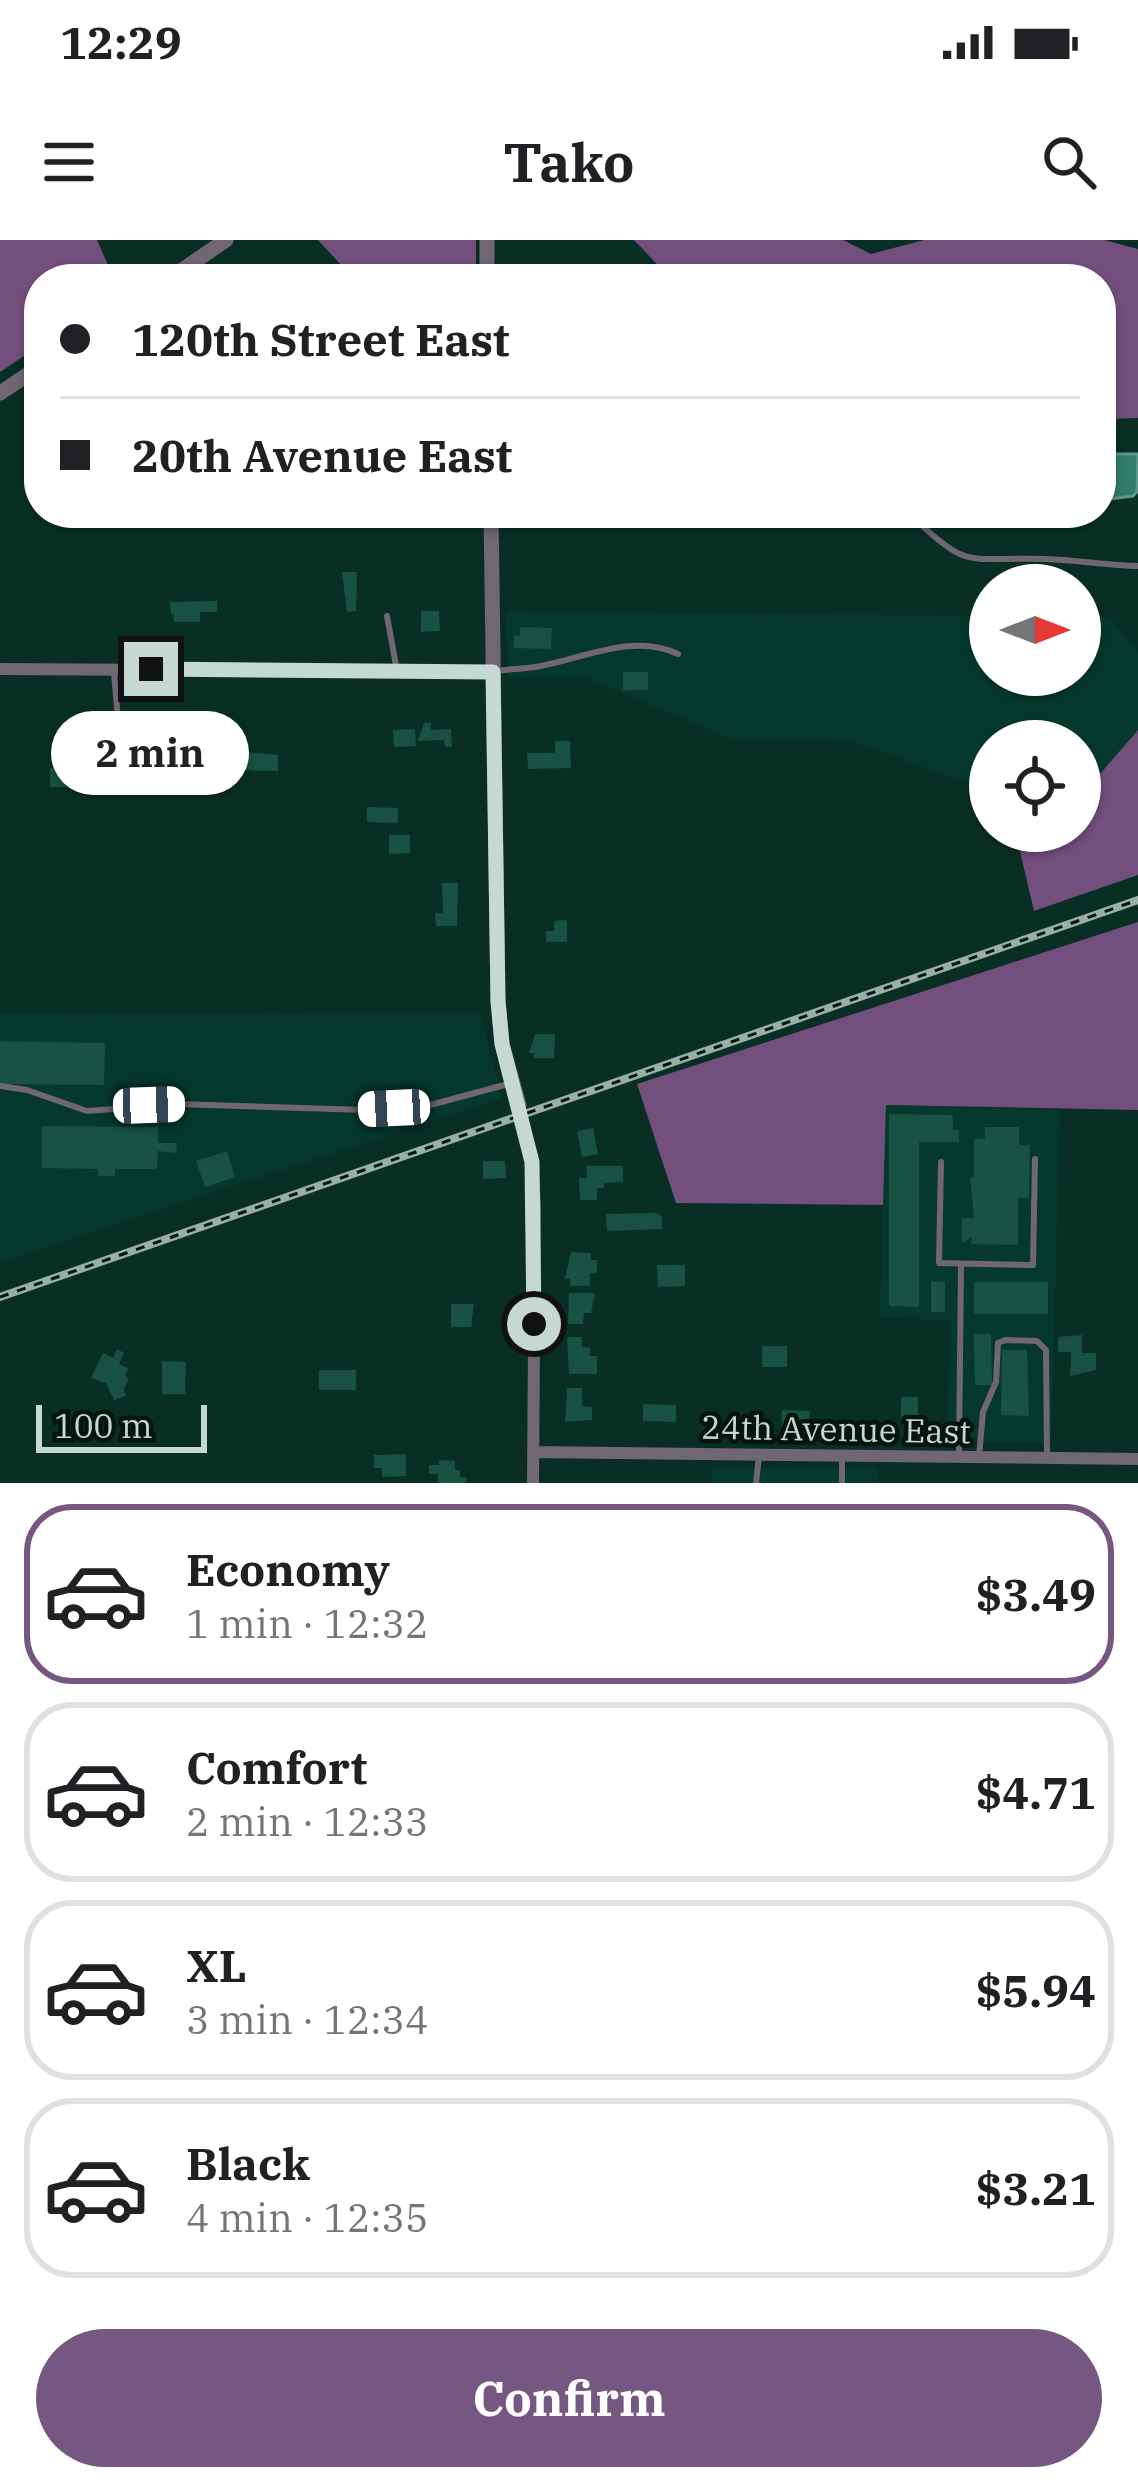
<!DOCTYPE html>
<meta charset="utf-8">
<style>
:root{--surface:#fff;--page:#f6f6f6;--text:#202124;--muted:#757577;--line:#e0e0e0;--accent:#765781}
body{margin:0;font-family:"IBM Plex Serif",serif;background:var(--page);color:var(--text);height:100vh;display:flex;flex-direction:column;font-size:45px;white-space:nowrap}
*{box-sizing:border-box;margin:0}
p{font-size:39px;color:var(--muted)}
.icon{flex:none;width:66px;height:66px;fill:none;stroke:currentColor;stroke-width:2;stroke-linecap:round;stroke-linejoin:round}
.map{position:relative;height:1243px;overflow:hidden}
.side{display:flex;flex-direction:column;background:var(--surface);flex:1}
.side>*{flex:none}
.banner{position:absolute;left:24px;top:24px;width:1092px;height:264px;border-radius:48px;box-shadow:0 3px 9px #0004;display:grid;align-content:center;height:264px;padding:0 36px;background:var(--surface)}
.needle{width:78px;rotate:90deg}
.buttons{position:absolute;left:969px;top:324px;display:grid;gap:24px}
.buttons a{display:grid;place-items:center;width:132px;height:132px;border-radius:50%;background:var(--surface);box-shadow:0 3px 9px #0004;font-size:60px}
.scale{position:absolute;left:36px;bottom:30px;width:171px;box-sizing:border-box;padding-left:12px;border:6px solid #c5d8d1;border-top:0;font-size:33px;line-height:42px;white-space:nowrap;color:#c5d8d1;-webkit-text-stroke:9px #05140f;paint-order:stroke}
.end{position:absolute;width:54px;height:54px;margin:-27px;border:15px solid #c5d8d1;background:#111;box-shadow:0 0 0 6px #111}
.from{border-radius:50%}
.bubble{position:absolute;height:84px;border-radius:42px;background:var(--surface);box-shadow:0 3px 9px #0004;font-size:39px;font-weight:700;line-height:84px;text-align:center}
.car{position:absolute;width:36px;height:72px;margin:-36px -18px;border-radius:15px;box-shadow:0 0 9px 3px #0007;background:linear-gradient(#fff 24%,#345 0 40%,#fff 0 76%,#345 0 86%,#fff 0)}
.banner b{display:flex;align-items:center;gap:42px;height:114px;font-size:45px}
.banner b+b{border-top:3px solid var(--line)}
.banner i{width:30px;height:30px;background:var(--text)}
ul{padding:21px 0 0;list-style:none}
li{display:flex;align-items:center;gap:36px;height:180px;margin:0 24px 18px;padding:0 12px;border:6px solid var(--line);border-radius:48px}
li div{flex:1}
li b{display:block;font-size:45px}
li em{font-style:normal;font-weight:700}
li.active{border-color:var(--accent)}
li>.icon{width:108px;height:108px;stroke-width:1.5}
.cta{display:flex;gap:24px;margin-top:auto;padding:24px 36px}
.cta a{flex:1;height:138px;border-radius:72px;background:var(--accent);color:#fff;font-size:48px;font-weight:700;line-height:138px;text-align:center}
.status{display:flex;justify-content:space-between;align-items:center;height:84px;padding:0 60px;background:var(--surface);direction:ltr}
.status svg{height:33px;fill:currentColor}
header{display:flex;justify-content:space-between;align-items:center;height:156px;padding:0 36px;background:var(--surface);font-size:54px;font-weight:700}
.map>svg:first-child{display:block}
.built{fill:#06392d}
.forest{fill:#734f7d}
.water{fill:#317d68;stroke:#5d9888;stroke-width:3}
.building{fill:#175242}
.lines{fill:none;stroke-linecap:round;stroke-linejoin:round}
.service{stroke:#706773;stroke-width:6}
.minor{stroke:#706773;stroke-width:12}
.tertiary{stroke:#706773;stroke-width:15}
.rail-casing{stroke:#97afa7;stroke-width:8}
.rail{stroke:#05140f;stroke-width:3;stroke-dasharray:9;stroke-linecap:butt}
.route{stroke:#c5d8d1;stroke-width:15}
.labels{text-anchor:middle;stroke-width:9;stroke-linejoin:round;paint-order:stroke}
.street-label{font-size:33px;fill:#c5d8d1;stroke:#05140f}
</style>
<div class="status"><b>12:29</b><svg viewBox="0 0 49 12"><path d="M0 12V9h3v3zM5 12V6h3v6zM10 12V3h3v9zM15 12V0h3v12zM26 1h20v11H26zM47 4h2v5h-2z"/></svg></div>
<header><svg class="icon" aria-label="menu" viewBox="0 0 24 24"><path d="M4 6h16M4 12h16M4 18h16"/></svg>Tako<svg class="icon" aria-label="search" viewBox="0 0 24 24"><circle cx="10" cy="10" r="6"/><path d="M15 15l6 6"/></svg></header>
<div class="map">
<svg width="1138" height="1243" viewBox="0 0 1138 1243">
<rect width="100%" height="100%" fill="#092f25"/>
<path class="built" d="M506 372 990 376V435H1080V377H1110L1138 412V490L1080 557V501H990V551L848 500 732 499 583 436 509 438Z
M0 774 480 775 502 858 0 1022Z
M885 865 1060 870 1051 1203 947 1201 950 1080 880 1078Z
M712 1228H878V1243H712Z"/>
<path class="forest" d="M0 0H97L114 39H39V106L0 132Z
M318 0H476V39H354Z
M634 0H843L871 14 924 0H1104L1138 9V178L1101 179V39H671Z
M1138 490V635L1034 671 1019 607 1021 591H1080V557Z
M1138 682V870L886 865 883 965 676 963 637 844Z"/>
<path class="water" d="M1101 214H1138L1137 252 1133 256 1101 260Z"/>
<path class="building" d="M342 332H357L356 371 347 372Z
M217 361V372H200V382H174V374H171L170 362Z
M421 371H439L440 391 421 392Z
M520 387 552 388 551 409 514 408V395L520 396Z
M623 432H648V450H623Z
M431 482V490L451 489 452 507H445L444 500 418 501 424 483Z
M415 489 416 506 394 507 393 490Z
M555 501H570L571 528 528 529 527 513H555Z
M235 511 278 515V531L234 530Z
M50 528H73V547H50Z
M367 567 398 568V583L367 582Z
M389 595H410V613L389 614Z
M442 643H458L457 686H436L435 673H443Z
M567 680V702H546V691H554V681Z
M535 794H555L554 818H534V813H529Z
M0 801 105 803 104 845 0 844Z
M889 874 953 875V890H959V902H919V1067L889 1066Z
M42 886 158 887V903H177L176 913 158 911 157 929H115V936H98V929L42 928Z
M985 887H1019V905H1030L1029 958H1018V1005L971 1004 972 997 962 1003V978H974L970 937H974V899H985Z
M593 888 598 914 582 917 577 891Z
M227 911 235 937 205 947 196 921Z
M483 921H505L506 938 483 939Z
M586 926H623V942L604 943V948H597V960H580L579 938H587Z
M655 973 662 976V989L607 991 606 974Z
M571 1012 591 1013V1020H597V1033H590V1046H570V1039H565Z
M657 1025H685V1046L658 1047Z
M931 1041 945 1042V1072H931Z
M974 1042H1048V1074H974Z
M569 1053H595L591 1073H584L583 1084H568Z
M451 1064H474L471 1087H451Z
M974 1094H991L992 1145H975Z
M1082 1095V1113H1096V1130L1070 1136 1071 1112H1058V1097Z
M567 1097H582V1107L590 1108V1116H597V1134H569Z
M762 1106H787V1127H762Z
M117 1109 124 1113 119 1124 128 1128 125 1136 129 1138 124 1149 126 1156 114 1160 106 1143 91 1138 103 1113 113 1118Z
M1002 1110H1027L1029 1176 1001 1175Z
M162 1121 186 1122 185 1154H162Z
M319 1130H356V1150H319Z
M567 1148H582V1166L592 1167V1180L565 1182Z
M901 1157H918V1178H901Z
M643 1164 676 1165V1182L643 1181Z
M782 1170 810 1171 809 1183 782 1187Z
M406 1214V1236L382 1237V1228H374V1215Z
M439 1220 455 1221V1230H460V1237H466V1243H438V1234H429V1225H439Z"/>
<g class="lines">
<path class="service" d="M909 273C969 333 968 316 1044 319 1075 320 1106 325 1138 326
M387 376 397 431
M496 431C509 429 522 429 535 427 581 420 632 392 678 414
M114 433 119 492
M0 846 27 850 87 871 176 864 366 870 423 867 508 844
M941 922 939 1023 1033 1025 1035 919
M959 1214 961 1024
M979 1217 983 1172 996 1142 998 1103 1005 1100 1037 1101 1046 1110 1047 1214
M756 1243 759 1216
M842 1243V1217"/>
<path class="minor" d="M0 429 493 432
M519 865 532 922 535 966 533 1243
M533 1212 1138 1219"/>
<path class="tertiary" d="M487 0V39
M169 39 226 0
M0 153 39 127
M491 273 498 761 502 804 519 865"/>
<defs>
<path id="rail" d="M0 1057 1138 660"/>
</defs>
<use href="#rail" class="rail-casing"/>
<use href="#rail" class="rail"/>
</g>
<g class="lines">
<path class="route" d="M151 429 493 432 498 761 502 804 532 922 534 1084"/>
</g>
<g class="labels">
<g class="street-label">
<text transform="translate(836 1189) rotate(1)" y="12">24th Avenue East</text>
</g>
</g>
</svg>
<div class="buttons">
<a><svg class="needle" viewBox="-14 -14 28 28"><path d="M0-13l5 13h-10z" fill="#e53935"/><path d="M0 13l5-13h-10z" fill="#757577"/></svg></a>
<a><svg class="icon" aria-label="locate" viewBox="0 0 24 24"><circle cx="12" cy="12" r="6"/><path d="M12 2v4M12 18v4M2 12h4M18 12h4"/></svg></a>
</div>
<div class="scale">100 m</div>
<i class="end from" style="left:534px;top:1084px"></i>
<i class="end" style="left:151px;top:429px"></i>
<div class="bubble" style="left:51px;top:471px;width:198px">2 min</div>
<i class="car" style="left:149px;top:865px;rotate:88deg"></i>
<i class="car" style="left:394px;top:868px;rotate:267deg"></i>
<div class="banner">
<b><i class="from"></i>120th Street East</b>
<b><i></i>20th Avenue East</b>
</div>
</div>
<section class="side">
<ul>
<li class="active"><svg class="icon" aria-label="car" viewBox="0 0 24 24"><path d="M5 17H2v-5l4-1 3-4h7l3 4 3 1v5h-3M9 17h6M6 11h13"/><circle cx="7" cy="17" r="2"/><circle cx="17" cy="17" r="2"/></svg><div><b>Economy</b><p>1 min · 12:32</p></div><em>$3.49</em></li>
<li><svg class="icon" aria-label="car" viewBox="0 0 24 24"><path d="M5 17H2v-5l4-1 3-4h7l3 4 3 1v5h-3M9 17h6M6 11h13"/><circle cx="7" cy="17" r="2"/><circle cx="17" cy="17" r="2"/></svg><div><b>Comfort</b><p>2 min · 12:33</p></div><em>$4.71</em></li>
<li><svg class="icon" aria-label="car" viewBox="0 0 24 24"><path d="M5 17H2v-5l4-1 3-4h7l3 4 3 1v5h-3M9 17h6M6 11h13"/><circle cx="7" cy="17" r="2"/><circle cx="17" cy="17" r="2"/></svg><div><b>XL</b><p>3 min · 12:34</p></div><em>$5.94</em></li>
<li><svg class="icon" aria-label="car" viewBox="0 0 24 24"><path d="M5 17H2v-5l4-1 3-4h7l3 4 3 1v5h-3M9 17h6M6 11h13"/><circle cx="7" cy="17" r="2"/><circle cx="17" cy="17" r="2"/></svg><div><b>Black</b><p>4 min · 12:35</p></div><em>$3.21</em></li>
</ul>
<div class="cta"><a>Confirm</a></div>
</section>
